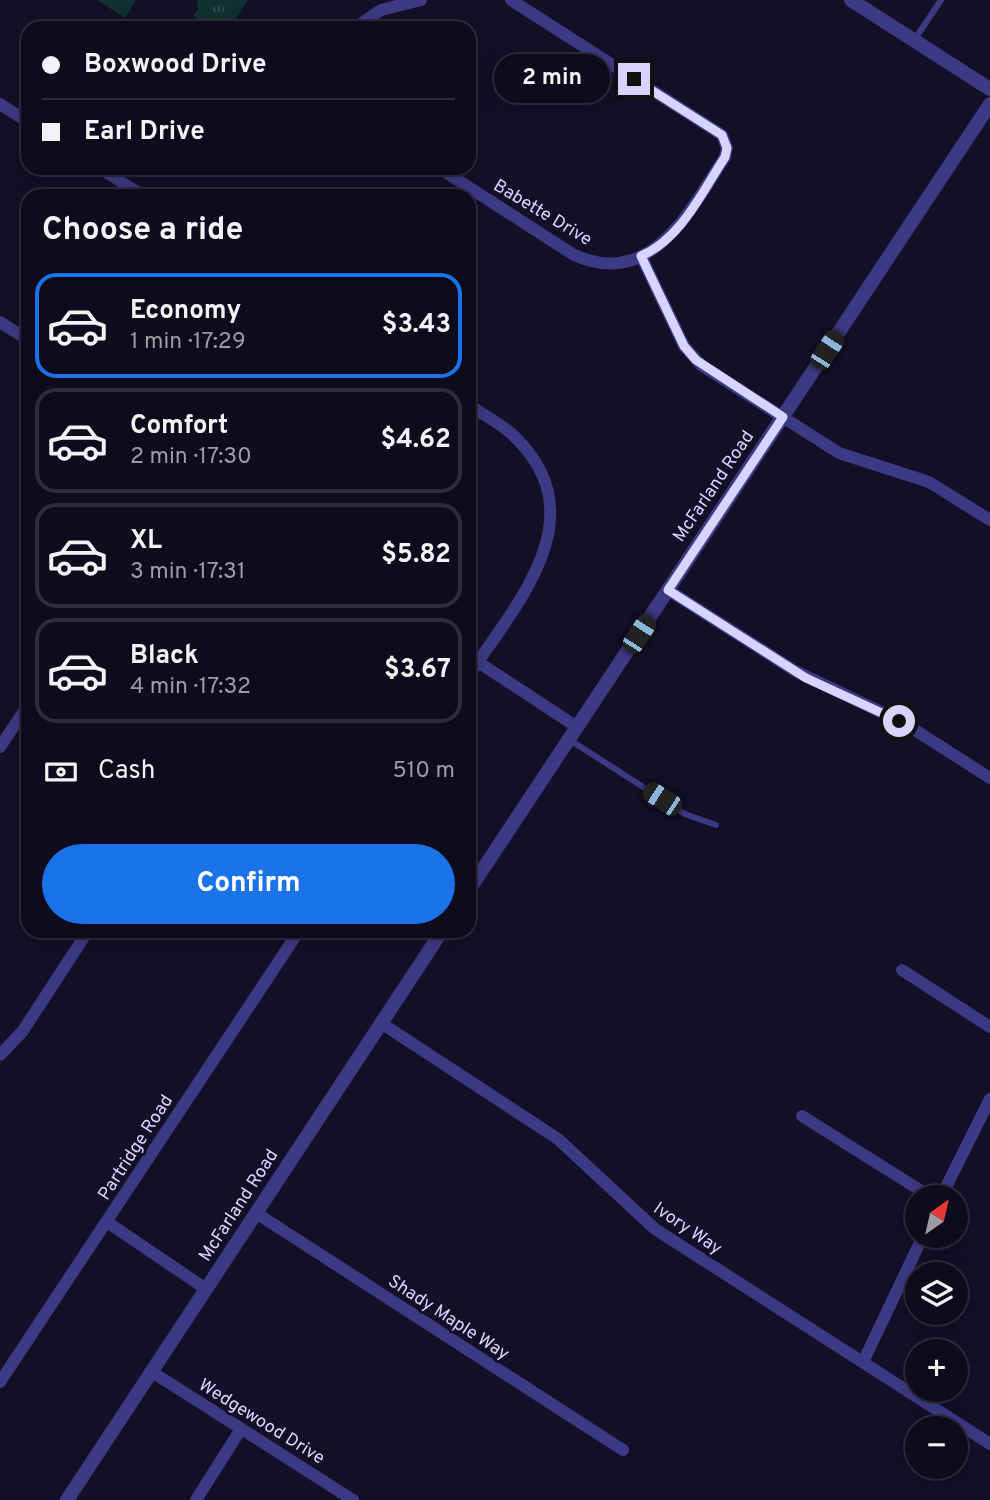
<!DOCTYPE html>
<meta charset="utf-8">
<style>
:root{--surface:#0e0b1c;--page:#1c1929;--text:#f1f3f6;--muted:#9b9ba3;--line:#2e2b3b;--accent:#1a73e8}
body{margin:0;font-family:Overpass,sans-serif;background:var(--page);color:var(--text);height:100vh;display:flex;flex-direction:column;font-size:26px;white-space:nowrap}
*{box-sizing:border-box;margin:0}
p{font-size:23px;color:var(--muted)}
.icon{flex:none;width:38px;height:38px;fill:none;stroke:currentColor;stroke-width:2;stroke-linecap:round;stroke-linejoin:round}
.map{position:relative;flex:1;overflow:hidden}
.details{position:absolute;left:21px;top:189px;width:455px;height:749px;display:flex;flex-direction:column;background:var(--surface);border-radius:21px;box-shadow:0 4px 18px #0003,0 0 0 2px var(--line)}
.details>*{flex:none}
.guide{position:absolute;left:21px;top:21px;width:455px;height:154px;border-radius:21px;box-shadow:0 4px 18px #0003,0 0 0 2px var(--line);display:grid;align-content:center;height:154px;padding:0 21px;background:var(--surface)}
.needle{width:46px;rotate:34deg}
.controls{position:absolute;left:905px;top:1185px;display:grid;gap:14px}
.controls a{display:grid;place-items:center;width:63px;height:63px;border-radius:50%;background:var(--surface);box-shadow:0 4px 18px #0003,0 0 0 2px var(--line);font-size:35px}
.end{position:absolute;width:32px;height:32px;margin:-16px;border:9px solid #d9d4ff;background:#111;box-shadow:0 0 0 4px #111}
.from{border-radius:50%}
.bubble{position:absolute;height:49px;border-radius:24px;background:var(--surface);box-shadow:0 4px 18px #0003,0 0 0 2px var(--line);font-size:23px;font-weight:700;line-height:49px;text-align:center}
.car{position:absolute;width:21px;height:42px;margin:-21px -10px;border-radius:9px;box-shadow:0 0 5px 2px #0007;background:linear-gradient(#222 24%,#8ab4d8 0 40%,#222 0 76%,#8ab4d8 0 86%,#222 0)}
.guide b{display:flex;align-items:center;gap:24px;height:66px;font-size:26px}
.guide b+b{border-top:2px solid var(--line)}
.guide i{width:18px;height:18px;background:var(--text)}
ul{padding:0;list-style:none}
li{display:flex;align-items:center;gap:21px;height:105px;margin:0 14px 10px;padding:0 7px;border:4px solid var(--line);border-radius:21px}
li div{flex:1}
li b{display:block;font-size:26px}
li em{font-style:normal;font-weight:700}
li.on{border-color:var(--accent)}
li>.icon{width:63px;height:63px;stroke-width:1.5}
h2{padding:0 21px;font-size:32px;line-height:84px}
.pay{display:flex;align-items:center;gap:18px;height:77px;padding:0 21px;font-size:26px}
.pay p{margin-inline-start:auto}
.button{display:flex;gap:14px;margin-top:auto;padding:14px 21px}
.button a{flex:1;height:80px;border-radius:42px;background:var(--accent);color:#fff;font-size:28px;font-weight:700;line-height:80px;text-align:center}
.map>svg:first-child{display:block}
.green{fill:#12302f}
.park{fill:url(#park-tufts)}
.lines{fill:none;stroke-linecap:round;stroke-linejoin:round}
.service{stroke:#3d3a85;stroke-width:6}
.minor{stroke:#3d3a85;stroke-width:12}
.tertiary{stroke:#3d3a85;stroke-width:14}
.route{stroke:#d9d4ff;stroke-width:9}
.labels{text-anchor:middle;stroke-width:6;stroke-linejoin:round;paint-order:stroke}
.street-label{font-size:18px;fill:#d9d4ff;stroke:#130f26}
</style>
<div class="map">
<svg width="990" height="1500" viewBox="0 0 990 1500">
<defs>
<pattern id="park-tufts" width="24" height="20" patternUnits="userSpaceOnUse" patternTransform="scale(1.75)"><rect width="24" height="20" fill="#12302f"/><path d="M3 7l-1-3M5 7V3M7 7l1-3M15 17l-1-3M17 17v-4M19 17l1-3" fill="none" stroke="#344d4e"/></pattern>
</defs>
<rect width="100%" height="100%" fill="#130f26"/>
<path class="green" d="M97 0H136L125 18Z"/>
<path class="park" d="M197 0H248L230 28H212L193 16 198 9Z"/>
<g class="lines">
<path class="service" d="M915 39 941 0
M570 740 685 814 716 825"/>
<path class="minor" d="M355 28 381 10 421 0
M0 104 28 122
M100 168 143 196
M439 168 574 255C652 290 690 210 725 157L727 148 722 135 511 0
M641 256 684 346 701 365 839 453 929 482 990 520
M0 322 28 340
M469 405C485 416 504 425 517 439 596 519 516 604 469 675
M668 590 795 671 904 723 990 778
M478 662 577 727
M0 747 28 705
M902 970 990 1027
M381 1023 558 1139 655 1229 990 1444
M0 1055 22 1032 88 931
M802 1116 931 1197
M941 1197 990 1099
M256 1213 623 1450
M107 1222 206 1289
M863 1362 923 1236
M152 1372 353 1500
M0 1382 299 931
M196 1500 241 1429"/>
<path class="tertiary" d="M851 0 990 89
M469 890 990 104
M67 1500 442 931"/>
</g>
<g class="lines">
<path class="route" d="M634 79 722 135 727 148 725 157C702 192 681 239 641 256L684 346 696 360 783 417 668 590 806 678 899 721"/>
</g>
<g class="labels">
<g class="street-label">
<text transform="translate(543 212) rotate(31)" y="6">Babette Drive</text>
<text transform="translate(713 486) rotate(-56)" y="6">McFarland Road</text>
<text transform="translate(135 1147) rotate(-57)" y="6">Partridge Road</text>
<text transform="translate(238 1205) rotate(-57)" y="6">McFarland Road</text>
<text transform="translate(688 1228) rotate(34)" y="6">Ivory Way</text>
<text transform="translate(449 1317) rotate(33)" y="6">Shady Maple Way</text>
<text transform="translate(262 1421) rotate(32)" y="6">Wedgewood Drive</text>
</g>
</g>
</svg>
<div class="controls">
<a><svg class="needle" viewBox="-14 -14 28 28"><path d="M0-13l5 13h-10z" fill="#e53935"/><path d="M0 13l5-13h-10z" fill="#9b9ba3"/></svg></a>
<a><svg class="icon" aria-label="layers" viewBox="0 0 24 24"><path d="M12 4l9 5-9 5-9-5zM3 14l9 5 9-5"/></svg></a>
<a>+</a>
<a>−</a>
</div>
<i class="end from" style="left:899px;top:721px"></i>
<i class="end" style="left:634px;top:79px"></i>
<div class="bubble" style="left:494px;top:54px;width:116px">2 min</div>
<i class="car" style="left:827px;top:350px;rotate:33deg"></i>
<i class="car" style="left:639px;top:634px;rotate:33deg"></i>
<i class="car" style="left:662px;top:799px;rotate:303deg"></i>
<div class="guide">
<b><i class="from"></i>Boxwood Drive</b>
<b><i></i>Earl Drive</b>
</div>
<section class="details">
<h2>Choose a ride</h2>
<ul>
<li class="on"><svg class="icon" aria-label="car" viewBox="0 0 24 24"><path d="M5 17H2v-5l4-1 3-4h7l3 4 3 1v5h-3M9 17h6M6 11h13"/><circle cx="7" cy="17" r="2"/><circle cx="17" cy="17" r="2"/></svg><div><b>Economy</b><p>1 min · 17:29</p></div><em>$3.43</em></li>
<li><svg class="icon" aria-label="car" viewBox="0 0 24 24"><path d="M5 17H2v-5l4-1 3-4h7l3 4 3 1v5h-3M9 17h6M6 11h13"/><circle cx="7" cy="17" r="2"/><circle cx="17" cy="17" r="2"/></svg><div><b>Comfort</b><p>2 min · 17:30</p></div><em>$4.62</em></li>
<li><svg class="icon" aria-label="car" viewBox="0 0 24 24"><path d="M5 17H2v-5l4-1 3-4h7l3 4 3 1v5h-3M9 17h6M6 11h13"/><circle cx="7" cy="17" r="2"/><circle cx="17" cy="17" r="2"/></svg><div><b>XL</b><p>3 min · 17:31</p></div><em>$5.82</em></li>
<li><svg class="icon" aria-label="car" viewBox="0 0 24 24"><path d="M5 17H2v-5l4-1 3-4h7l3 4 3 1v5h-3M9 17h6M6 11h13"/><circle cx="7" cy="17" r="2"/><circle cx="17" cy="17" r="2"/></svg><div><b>Black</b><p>4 min · 17:32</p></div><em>$3.67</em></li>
</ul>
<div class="pay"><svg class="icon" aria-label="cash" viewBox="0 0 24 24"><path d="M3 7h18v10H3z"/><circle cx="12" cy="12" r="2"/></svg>Cash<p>510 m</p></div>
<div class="button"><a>Confirm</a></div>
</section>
</div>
